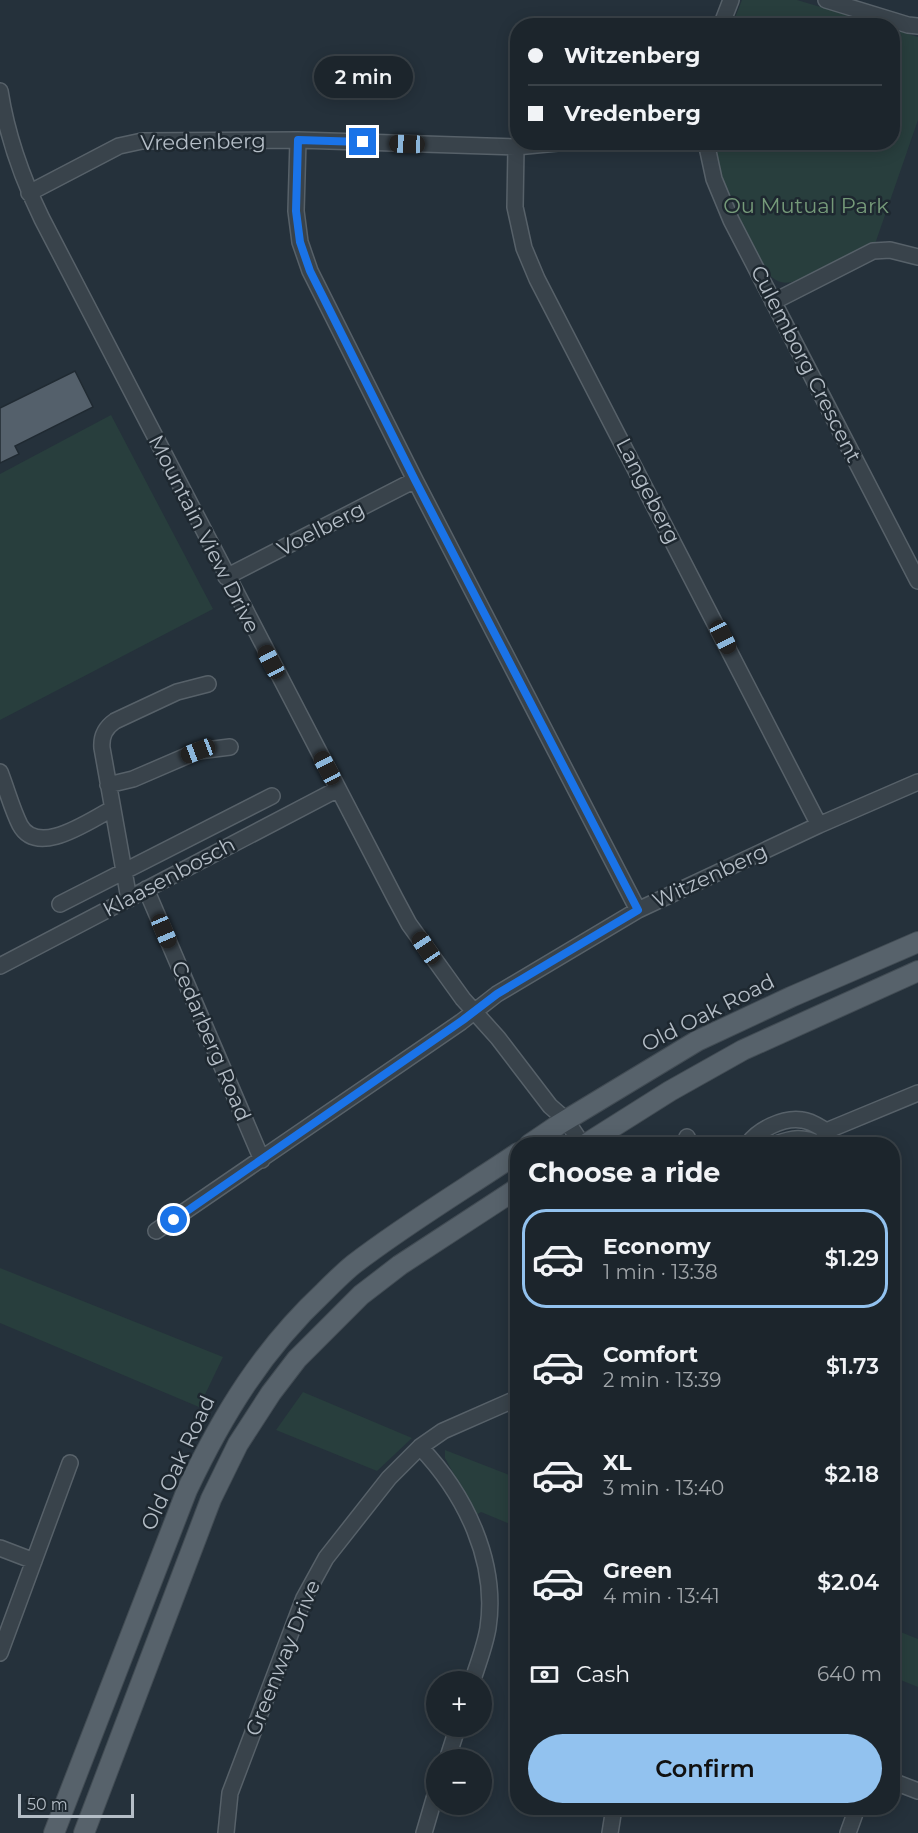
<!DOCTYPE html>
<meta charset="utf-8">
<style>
:root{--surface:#1c252c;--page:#293138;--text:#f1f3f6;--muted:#a0a5a9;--line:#3a4248;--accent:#92c2ef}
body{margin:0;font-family:Montserrat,sans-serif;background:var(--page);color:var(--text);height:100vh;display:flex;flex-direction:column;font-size:22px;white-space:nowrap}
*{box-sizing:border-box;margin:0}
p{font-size:20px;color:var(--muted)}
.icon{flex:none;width:33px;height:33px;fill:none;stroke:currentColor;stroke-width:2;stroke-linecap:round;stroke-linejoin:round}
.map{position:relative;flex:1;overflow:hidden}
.side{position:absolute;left:510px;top:1137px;width:390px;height:678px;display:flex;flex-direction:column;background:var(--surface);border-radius:24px;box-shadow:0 3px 15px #0003,0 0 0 2px var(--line)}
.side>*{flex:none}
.top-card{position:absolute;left:510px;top:18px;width:390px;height:132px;border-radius:24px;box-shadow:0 3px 15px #0003,0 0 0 2px var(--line);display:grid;align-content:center;height:132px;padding:0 18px;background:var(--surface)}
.fabs{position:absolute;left:426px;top:1671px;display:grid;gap:12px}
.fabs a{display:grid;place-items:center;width:66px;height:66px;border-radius:50%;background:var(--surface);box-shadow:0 3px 15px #0003,0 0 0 2px var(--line);font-size:30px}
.scale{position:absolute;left:18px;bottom:15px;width:116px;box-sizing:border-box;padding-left:6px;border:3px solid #b5bec7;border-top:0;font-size:16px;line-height:21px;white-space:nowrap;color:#b5bec7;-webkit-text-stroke:4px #1e2830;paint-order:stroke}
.end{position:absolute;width:27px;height:27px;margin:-14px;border:8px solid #1a73e8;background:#fff;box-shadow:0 0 0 3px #fff}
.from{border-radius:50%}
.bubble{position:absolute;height:42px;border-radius:21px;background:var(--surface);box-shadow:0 3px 15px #0003,0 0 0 2px var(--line);font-size:20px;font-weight:600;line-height:42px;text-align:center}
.car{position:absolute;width:18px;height:36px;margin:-18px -9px;border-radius:8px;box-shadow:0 0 4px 2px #0007;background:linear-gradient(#222 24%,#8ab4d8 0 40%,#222 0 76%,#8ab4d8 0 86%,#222 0)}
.top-card b{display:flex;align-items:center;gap:21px;height:57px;font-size:22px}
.top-card b+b{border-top:2px solid var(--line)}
.top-card i{width:15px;height:15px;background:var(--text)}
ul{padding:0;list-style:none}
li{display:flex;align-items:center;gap:18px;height:99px;margin:0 12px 9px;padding:0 6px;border:3px solid transparent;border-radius:24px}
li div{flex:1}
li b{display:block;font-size:22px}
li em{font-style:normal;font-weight:600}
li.on{border-color:var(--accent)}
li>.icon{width:54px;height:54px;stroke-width:1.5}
h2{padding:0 18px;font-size:27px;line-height:72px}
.pay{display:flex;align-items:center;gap:15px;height:66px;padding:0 18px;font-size:22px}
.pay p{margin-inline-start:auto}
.button{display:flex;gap:12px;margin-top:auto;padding:12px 18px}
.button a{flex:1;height:69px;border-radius:36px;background:var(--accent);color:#111;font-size:24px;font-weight:600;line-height:69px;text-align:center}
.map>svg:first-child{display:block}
.green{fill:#283e3d}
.building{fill:#54606b;stroke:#202a32;stroke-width:1.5}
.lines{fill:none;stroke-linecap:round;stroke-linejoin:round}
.minor-casing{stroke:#576169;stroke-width:18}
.major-casing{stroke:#424c54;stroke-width:22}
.minor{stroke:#39434b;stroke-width:15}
.major{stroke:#57626b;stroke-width:20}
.route{stroke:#1a73e8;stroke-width:8}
.labels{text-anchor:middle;stroke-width:5;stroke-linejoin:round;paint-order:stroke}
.street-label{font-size:21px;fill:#b5bec7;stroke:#1e2830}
.park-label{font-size:21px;fill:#759a79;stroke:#1e2830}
</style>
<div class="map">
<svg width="918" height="1833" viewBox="0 0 918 1833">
<rect width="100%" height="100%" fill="#25313b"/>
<path class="green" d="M742 0H797L881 25H732Z
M893 29 918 37V120L875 244 862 247 795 281C784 285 775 282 767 272L729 197 722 179 713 143 892 142Z
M111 415 213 609 0 720V474Z
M0 1268 223 1357 199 1407 0 1323Z
M303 1392 412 1438 377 1471 276 1430Z
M445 1450 517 1478V1527L481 1512 476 1515 445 1458Z
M893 1629 918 1639V1687L893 1677Z"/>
<path class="building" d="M75 371 93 407 15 446 19 454 0 463V408Z"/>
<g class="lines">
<defs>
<path id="minor" d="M826 0 908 25 918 26
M721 26 731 0
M0 91C7 136 22 178 42 219L395 898 409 924 463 999 498 1038 550 1106 566 1120 582 1144
M298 140 296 211 300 242 310 271 415 480 638 910
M706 142 714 179 731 220 918 581
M516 147 515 207 524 248 537 279 819 825
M29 193 119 146 142 141 298 140 516 147 568 142
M773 302 873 251 890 250 918 257
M226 577 415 480
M0 772C7 790 12 809 20 825 38 858 90 820 112 809
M108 785 133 779 198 751 230 747
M146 889 262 1160
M129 899 102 748C101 736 105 728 115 721L177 692 208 684
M60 904 272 796
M0 966 338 789
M687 1137 690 1144
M748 1144C758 1130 783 1117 802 1120 812 1121 819 1127 828 1132
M776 1144C792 1138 803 1136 819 1144
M822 1144 824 1136 831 1129 918 1093
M156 1231 461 1022 497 994 638 910 819 825 918 782
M420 1447C465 1494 498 1561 488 1628 485 1646 478 1664 472 1682
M0 1548 34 1561
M0 1653 70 1463
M447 1760 458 1726
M892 1781 918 1791
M226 1833 230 1793 304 1598 326 1558 389 1478 420 1447 443 1431 518 1398
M424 1833 436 1792
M610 1833 614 1808
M848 1833 857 1808"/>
<path id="major" d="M530 1144 558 1125 697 1041 791 997 918 942
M586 1144 670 1091 743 1050 918 971
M54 1833 187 1490C223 1414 263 1349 324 1292 334 1282 344 1272 354 1264 406 1224 463 1190 518 1153
M84 1833 211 1499 238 1444 271 1393 297 1359 361 1295 400 1265 518 1188"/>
</defs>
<use href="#minor" class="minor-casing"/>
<use href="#major" class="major-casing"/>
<use href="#minor" class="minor"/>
<use href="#major" class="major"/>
</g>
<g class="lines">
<path class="route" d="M174 1220 463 1020 497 994 638 910 415 480 310 271 300 242 296 211 298 140 363 142"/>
</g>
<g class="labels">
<g class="street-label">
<text transform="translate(203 142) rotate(-1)" y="7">Vredenberg</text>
<text transform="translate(806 364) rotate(63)" y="7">Culemborg Crescent</text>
<text transform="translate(648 491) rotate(63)" y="7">Langeberg</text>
<text transform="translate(321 529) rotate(-27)" y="7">Voelberg</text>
<text transform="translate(204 534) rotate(63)" y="7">Mountain View Drive</text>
<text transform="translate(710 876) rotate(-25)" y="7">Witzenberg</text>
<text transform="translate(169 877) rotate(-28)" y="7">Klaasenbosch</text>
<text transform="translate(708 1013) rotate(-27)" y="7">Old Oak Road</text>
<text transform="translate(211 1041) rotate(67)" y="7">Cedarberg Road</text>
<text transform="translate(178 1463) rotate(-65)" y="7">Old Oak Road</text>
<text transform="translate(283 1658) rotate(-68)" y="7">Greenway Drive</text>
</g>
<g class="park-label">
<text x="806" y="213">Ou Mutual Park</text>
</g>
</g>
</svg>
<div class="fabs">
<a>+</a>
<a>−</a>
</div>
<div class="scale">50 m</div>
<i class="end from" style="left:174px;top:1220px"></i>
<i class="end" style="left:363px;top:142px"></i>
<div class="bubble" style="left:314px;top:56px;width:99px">2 min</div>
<i class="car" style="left:407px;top:144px;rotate:272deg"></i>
<i class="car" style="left:723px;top:637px;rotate:153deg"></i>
<i class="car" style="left:271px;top:662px;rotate:332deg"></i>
<i class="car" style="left:198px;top:751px;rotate:249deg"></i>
<i class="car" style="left:327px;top:768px;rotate:332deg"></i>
<i class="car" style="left:164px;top:931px;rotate:157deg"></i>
<i class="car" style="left:426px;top:948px;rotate:326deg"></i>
<div class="top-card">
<b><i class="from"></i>Witzenberg</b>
<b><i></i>Vredenberg</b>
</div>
<section class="side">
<h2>Choose a ride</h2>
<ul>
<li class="on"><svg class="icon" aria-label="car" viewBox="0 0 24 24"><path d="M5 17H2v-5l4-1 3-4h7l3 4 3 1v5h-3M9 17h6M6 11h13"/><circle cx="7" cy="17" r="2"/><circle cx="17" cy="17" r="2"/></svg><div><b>Economy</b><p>1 min · 13:38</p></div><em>$1.29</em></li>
<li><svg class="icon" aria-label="car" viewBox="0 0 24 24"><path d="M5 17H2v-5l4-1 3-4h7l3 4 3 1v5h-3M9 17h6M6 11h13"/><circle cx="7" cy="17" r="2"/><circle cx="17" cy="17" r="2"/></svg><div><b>Comfort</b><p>2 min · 13:39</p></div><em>$1.73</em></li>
<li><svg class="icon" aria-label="car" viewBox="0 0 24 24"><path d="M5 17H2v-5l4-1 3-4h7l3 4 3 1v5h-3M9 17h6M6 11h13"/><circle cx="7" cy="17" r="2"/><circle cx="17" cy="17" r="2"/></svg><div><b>XL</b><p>3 min · 13:40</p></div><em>$2.18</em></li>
<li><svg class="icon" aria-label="car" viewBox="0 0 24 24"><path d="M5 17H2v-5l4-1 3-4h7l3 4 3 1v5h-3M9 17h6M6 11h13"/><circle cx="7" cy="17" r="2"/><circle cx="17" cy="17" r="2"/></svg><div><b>Green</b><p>4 min · 13:41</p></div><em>$2.04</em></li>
</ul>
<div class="pay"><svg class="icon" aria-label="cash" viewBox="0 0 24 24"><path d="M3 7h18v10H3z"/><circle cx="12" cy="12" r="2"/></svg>Cash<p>640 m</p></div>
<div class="button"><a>Confirm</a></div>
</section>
</div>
